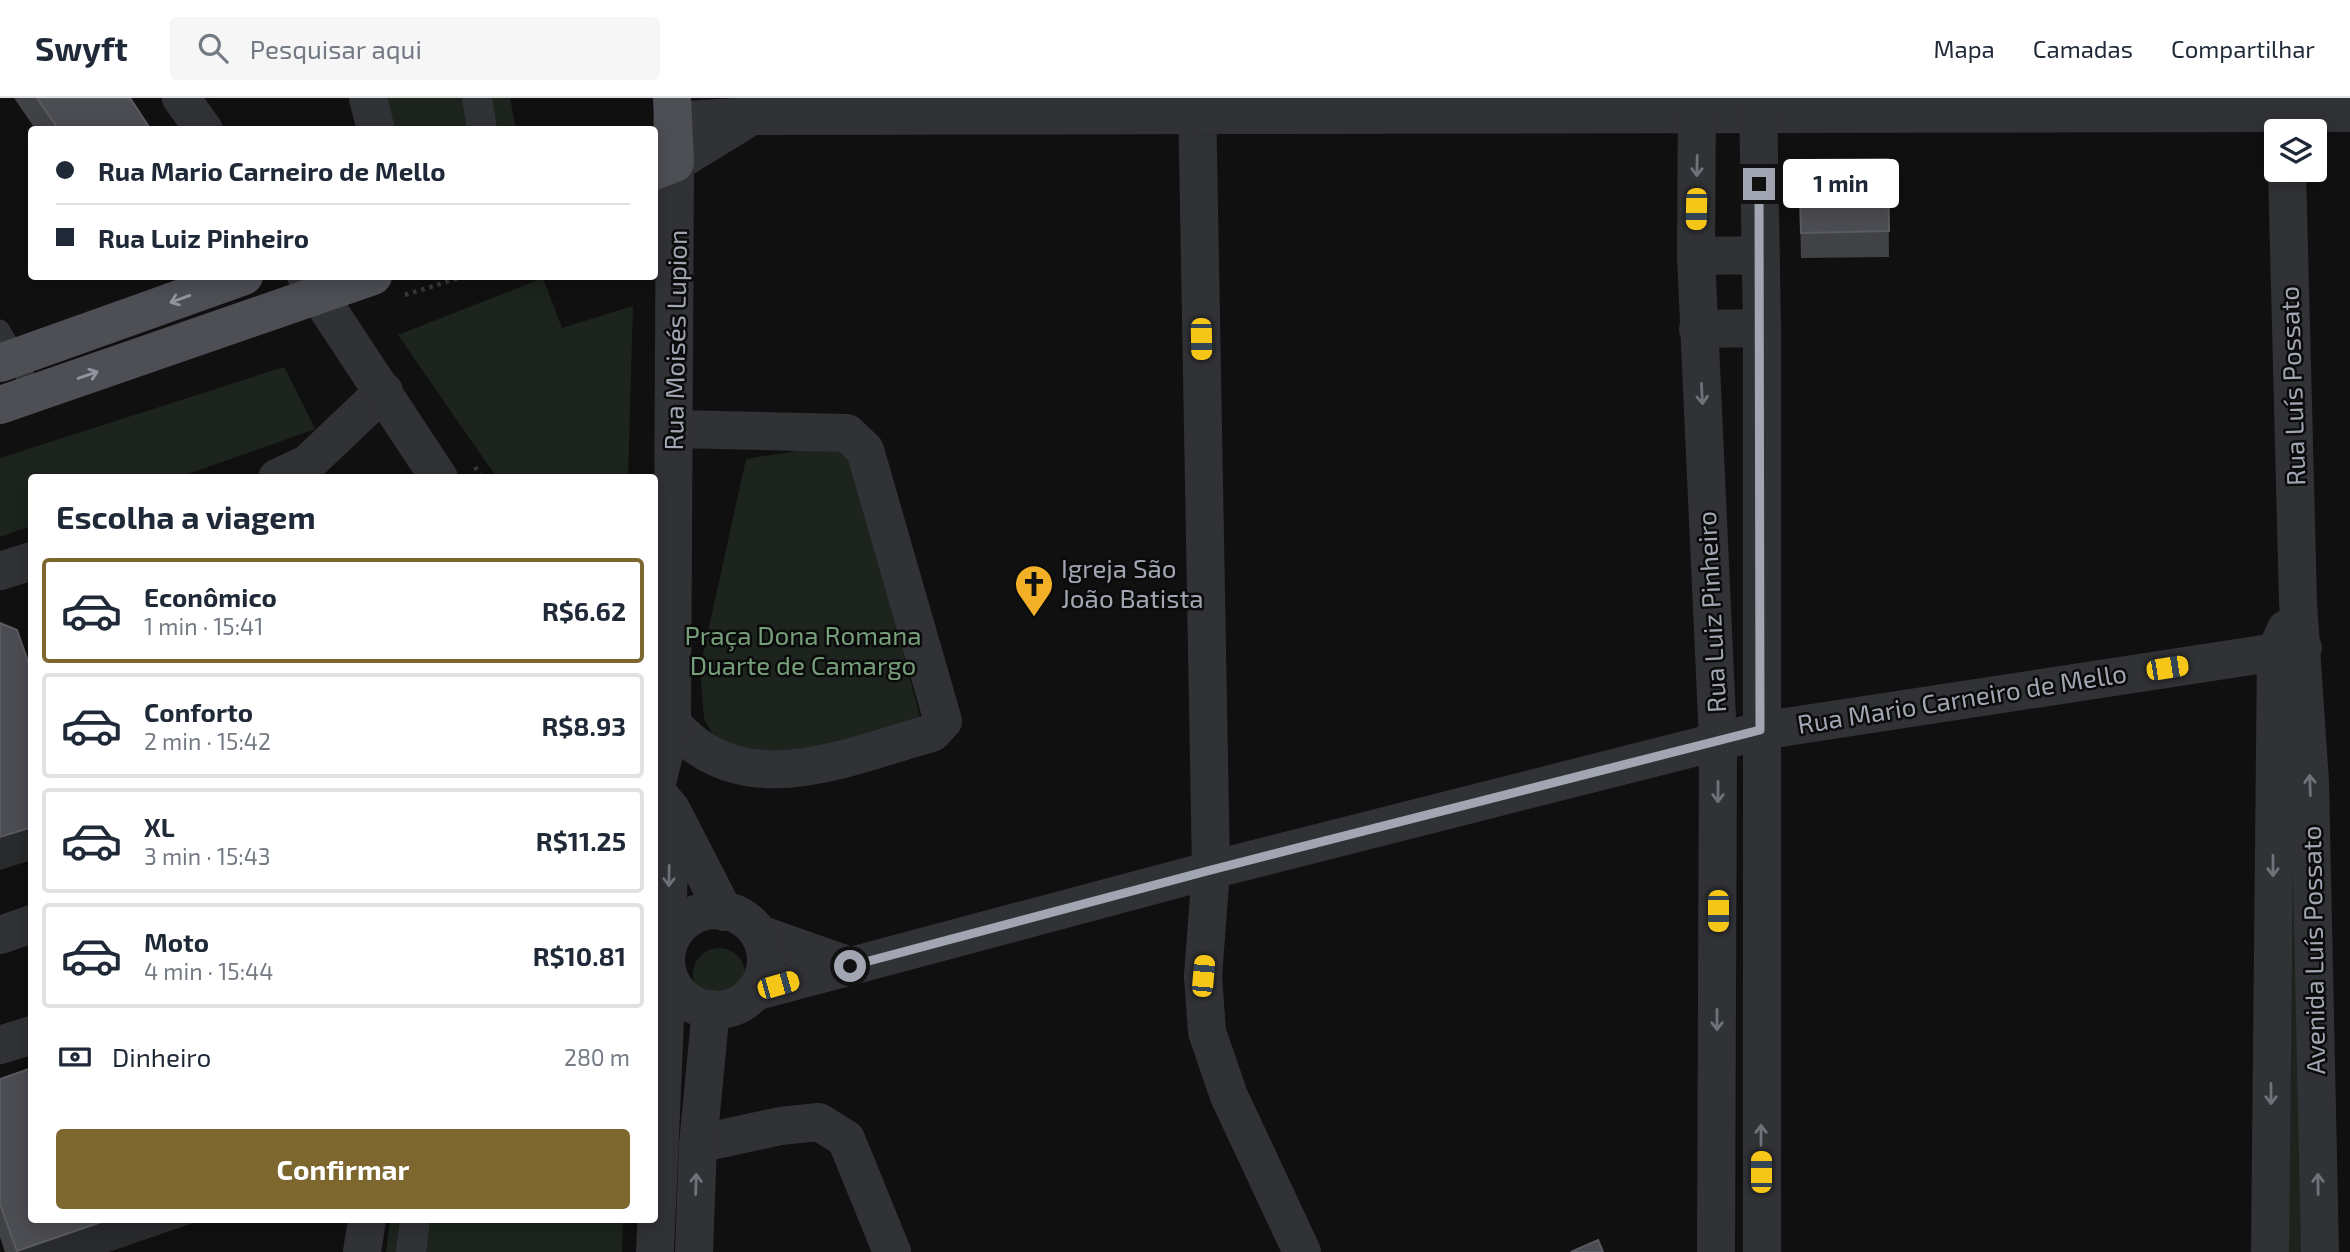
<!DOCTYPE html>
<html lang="pt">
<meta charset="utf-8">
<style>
:root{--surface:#fff;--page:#f6f6f7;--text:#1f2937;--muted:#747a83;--line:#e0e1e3;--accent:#7e662f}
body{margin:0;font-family:"Exo 2",sans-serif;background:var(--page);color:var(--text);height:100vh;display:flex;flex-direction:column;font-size:26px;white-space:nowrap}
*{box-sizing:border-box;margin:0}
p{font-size:23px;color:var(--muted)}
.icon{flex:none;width:38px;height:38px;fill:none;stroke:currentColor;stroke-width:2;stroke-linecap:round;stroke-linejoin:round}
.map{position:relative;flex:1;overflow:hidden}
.details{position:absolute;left:28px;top:376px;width:630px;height:749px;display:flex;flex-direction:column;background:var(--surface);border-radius:7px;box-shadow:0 4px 18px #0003}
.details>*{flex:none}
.top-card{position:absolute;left:28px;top:28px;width:630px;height:154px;border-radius:7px;box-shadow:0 4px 18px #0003;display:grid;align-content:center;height:154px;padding:0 28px;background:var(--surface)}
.fabs{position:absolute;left:2264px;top:21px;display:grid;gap:14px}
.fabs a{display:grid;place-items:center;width:63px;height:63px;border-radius:7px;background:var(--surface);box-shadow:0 4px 18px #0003;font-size:35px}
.end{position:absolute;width:32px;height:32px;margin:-16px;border:9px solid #a1a6b2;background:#111;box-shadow:0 0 0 4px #111}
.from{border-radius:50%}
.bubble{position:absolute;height:49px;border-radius:7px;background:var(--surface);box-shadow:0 4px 18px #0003;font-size:23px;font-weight:700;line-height:49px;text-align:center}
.car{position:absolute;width:21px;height:42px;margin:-21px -10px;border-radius:9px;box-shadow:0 0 5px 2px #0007;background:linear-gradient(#f5c518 24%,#345 0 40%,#f5c518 0 76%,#345 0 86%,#f5c518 0)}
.top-card b{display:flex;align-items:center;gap:24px;height:66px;font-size:26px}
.top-card b+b{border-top:2px solid var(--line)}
.top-card i{width:18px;height:18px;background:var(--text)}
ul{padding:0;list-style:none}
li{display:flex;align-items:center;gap:21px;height:105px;margin:0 14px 10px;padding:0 14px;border:4px solid var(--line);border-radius:7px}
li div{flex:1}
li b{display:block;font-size:26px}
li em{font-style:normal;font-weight:700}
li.active{border-color:var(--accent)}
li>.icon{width:63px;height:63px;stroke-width:1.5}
h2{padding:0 28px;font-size:32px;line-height:84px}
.pay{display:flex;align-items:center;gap:18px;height:77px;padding:0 28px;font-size:26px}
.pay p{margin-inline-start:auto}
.button{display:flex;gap:14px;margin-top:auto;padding:14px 28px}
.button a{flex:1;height:80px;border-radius:7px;background:var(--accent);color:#fff;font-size:28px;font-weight:700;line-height:80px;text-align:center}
header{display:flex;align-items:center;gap:42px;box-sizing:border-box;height:98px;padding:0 35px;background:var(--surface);border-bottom:2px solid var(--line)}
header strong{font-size:33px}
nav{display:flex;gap:38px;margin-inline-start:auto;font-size:24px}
.search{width:490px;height:63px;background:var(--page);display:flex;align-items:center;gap:18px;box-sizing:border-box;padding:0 24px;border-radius:7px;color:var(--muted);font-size:26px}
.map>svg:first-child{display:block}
.green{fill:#1c241d}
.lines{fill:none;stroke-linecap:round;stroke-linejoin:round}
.path{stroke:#37393d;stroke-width:4.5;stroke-dasharray:3.5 5;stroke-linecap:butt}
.service{stroke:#313236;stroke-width:19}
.pedestrian{stroke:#313236;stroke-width:30}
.minor{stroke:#313236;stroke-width:38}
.tertiary{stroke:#313236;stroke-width:38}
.primary{stroke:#4d4f55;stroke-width:38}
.wall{fill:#414246}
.shaded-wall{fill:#292a2c}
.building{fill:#4c4d52;stroke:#595b61;stroke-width:2}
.oneway{stroke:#6f727a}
.oneway2{stroke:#90959f}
.route{stroke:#a1a6b2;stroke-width:9}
.labels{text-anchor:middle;stroke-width:5;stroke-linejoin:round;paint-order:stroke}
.street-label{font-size:26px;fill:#a1a6b2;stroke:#0b0b0c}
.poi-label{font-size:26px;fill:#a1a6b2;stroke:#0b0b0c;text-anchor:start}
.park-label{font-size:26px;fill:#779e7a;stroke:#0b0b0c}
</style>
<header>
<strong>Swyft</strong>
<div class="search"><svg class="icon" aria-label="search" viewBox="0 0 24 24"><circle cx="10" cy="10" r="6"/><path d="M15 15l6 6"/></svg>Pesquisar aqui</div>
<nav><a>Mapa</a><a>Camadas</a><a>Compartilhar</a></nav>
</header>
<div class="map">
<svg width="2350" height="1154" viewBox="0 0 2350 1154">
<rect width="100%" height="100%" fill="#101011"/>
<path class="green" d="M386 0H510L516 31H394Z
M543 180 562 230 633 208 628 380H497L398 237Z
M284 269 315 331 177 380H32L31 428 0 439V360Z
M839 346 851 356 920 619 788 658 721 651 704 621 700 570 746 361Z
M2297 748 2301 1154H2284L2281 799Z
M693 876a26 26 0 1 1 52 0a26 26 0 1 1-52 0Z
M390 1122H623L622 1154H386Z"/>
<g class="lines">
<path class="path" d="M405 197 465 178
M475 369 483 380"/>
<path class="service" d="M0 231 17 259 32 296"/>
<path class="pedestrian" d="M477 0 482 32
M411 1154 415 1122"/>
<path class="minor" d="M181 0 204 32
M368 0 376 32
M1197 0 1211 772 1203 878 1207 934 1229 998 1302 1154
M672 23 751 18 2350 15
M675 65 747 21
M2287 72 2298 504 2310 684 2320 1154
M277 380 307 366 384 293
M0 473 32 463
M672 625C743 708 844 659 932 635L943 623 865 352 847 335 675 331
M759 836 850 868
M0 837 32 826
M754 894 1211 772 1760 633 2303 550
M0 947 32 937
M698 1046 780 1028 819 1024 846 1041 892 1154
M362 1154 367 1122
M2270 1154 2276 553 2286 531"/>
<path class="tertiary" d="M1697 0 1696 158 1718 643 1716 1154
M1758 0 1762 230V1154
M1696 158 1761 157
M306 178 439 380
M1698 231 1762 230
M654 691 671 711 724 814
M655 692 672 625 675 65
M666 862a50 50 0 1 1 100 0a50 50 0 1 1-100 0Z
M667 846 670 713
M655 1154 667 875
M694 1154 698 1046 711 911"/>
<path class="primary" d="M654 73 675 65 672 0
M0 265 244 178
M0 307 373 178"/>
</g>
<path class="wall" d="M14 0H130L151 32H36Z
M1888 61 1889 159 1801 160 1799 62Z
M0 981 201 1122 108 1154H5L0 1139Z"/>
<path class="shaded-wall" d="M32 729V762L0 772V739Z
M107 1122H201L108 1154H17V1153Z"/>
<path class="building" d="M37 0H130L151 32H59Z
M1888 61 1889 133 1801 135 1799 62Z
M0 525 17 532 32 575V729L0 739Z
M32 970V1122H107L17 1153 0 1106V981Z
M1598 1142 1603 1154H1571Z"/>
<defs><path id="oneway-shaft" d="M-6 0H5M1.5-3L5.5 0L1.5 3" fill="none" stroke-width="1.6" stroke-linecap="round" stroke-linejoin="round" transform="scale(1.75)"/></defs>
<g class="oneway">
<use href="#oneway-shaft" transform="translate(1697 68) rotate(91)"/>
<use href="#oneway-shaft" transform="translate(1702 296) rotate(87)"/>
<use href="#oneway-shaft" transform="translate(2310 687) rotate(-92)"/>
<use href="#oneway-shaft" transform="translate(1718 694) rotate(90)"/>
<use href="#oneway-shaft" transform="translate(2273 768) rotate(90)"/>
<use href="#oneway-shaft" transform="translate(669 778) rotate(91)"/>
<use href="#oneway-shaft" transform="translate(1717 922) rotate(90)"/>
<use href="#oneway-shaft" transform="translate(2271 996) rotate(90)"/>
<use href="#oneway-shaft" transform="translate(1761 1037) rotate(-90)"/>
<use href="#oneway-shaft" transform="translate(696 1086) rotate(-88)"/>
<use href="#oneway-shaft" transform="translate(2318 1086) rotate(-91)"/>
</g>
<g class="oneway2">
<use href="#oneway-shaft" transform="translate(180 201) rotate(160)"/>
<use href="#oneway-shaft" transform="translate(88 277) rotate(-19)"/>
</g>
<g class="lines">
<path class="route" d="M850 868 1211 772 1760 632 1759 86"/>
</g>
<defs>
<symbol id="church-pin" viewBox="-11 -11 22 30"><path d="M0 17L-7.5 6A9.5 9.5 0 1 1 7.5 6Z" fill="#f3b026" stroke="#0b0b0c"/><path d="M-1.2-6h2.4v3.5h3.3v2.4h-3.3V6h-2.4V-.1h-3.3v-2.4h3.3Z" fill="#111"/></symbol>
</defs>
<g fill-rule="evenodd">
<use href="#church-pin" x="1012" y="464" width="44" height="60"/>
</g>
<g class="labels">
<g class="street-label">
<text transform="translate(676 242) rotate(-89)" y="9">Rua Moisés Lupion</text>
<text transform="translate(2293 288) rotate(-92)" y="9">Rua Luís Possato</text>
<text transform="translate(1712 514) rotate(-93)" y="9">Rua Luiz Pinheiro</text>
<text transform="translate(1962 601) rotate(-9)" y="9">Rua Mario Carneiro de Mello</text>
<text transform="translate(2314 852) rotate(-91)" y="9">Avenida Luís Possato</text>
</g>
<g class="poi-label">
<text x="1061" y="480">Igreja São<tspan x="1061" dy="30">João Batista</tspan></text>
</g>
<g class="park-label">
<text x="803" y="547">Praça Dona Romana<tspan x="803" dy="30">Duarte de Camargo</tspan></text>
</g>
</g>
</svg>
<div class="fabs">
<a><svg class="icon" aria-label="layers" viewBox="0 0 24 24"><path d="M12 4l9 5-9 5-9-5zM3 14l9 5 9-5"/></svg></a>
</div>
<i class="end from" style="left:850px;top:868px"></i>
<i class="end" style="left:1759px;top:86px"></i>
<div class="bubble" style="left:1783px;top:61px;width:116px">1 min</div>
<i class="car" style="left:1696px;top:111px;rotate:181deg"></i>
<i class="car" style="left:1201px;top:241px;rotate:179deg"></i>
<i class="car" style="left:2167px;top:570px;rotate:81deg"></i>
<i class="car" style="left:1718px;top:813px;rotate:180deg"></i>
<i class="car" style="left:1203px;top:878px;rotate:5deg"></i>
<i class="car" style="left:778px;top:887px;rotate:74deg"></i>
<i class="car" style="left:1761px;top:1074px;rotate:0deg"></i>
<div class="top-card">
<b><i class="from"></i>Rua Mario Carneiro de Mello</b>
<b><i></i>Rua Luiz Pinheiro</b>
</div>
<section class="details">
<h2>Escolha a viagem</h2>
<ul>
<li class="active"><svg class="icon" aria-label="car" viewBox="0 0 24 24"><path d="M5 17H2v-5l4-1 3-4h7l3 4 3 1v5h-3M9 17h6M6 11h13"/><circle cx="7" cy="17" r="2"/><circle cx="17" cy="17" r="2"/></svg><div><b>Econômico</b><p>1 min · 15:41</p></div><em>R$6.62</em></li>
<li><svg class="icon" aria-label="car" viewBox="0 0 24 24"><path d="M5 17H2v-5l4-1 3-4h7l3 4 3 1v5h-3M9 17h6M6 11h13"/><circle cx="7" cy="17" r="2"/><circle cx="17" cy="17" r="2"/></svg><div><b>Conforto</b><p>2 min · 15:42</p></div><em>R$8.93</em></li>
<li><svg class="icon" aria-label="car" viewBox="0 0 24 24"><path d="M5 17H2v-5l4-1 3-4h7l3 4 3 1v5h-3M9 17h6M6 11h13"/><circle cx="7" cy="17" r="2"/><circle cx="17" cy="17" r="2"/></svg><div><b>XL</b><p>3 min · 15:43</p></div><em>R$11.25</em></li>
<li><svg class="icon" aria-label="car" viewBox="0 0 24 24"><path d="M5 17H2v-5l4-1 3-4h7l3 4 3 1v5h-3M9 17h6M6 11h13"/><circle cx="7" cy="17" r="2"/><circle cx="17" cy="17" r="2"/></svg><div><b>Moto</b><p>4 min · 15:44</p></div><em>R$10.81</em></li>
</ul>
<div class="pay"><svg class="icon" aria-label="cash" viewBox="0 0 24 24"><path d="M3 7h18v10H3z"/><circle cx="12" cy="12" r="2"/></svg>Dinheiro<p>280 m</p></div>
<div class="button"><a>Confirmar</a></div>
</section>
</div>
